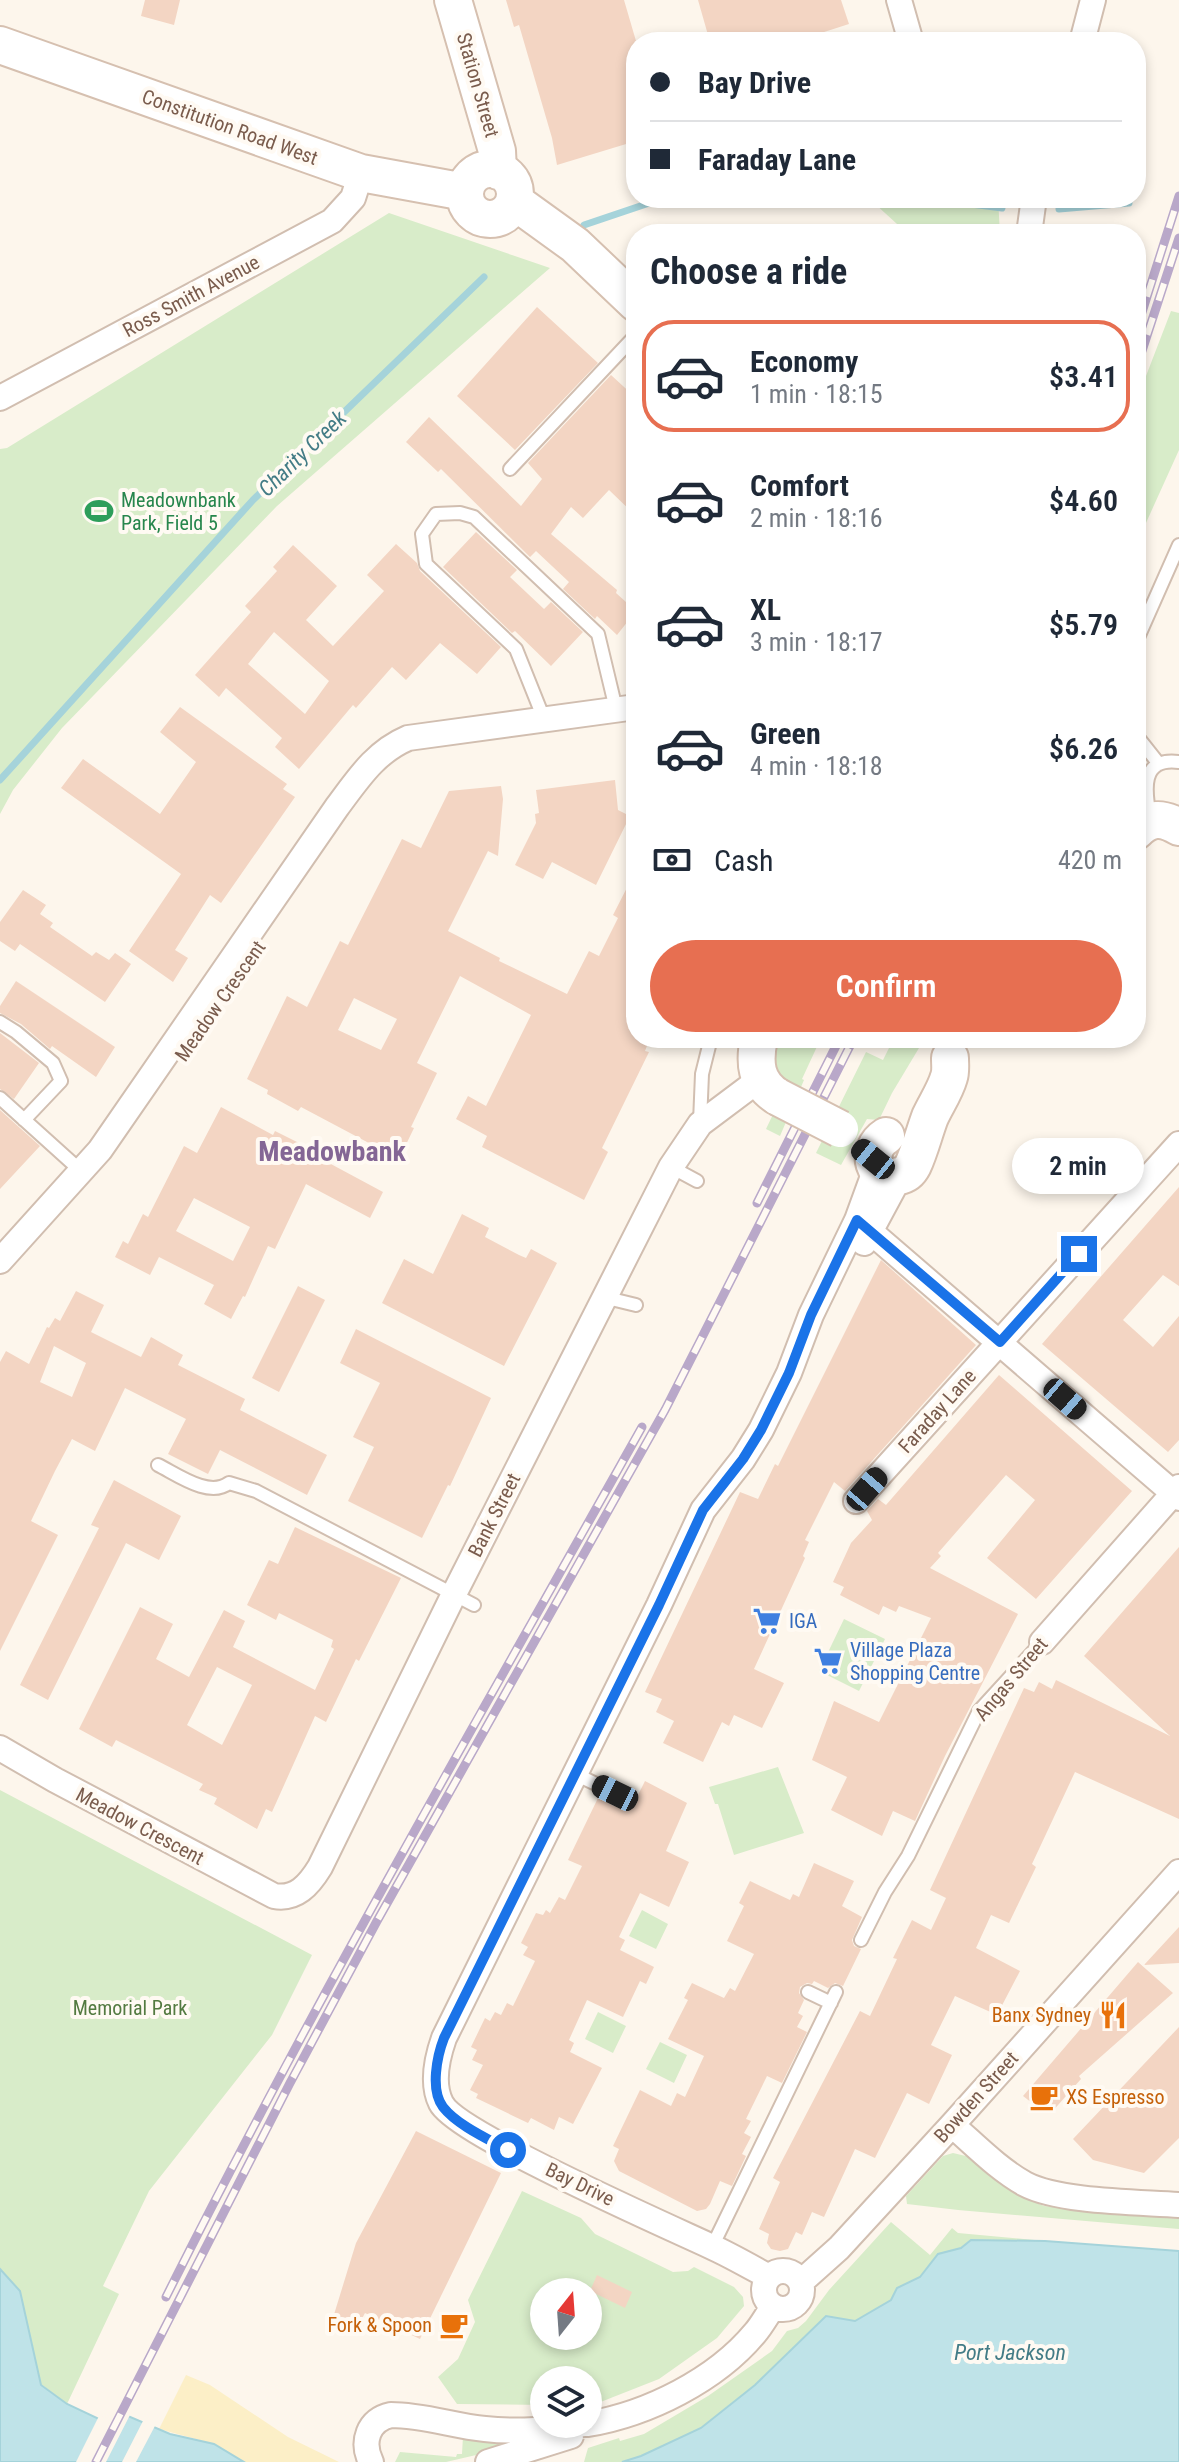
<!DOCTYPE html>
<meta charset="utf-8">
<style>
:root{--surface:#fff;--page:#f6f6f7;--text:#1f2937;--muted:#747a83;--line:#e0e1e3;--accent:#e76f51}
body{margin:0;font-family:"Roboto Condensed",sans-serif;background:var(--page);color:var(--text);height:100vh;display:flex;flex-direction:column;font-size:30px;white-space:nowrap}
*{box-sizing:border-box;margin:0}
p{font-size:26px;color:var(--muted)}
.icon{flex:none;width:44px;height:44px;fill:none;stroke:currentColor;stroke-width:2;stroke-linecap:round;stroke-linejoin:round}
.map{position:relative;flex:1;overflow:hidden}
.sheet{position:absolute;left:626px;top:224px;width:520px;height:824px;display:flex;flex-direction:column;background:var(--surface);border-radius:32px;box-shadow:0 4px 12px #0003}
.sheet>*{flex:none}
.banner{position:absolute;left:626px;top:32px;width:520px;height:176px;border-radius:32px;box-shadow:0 4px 12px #0003;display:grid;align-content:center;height:176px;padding:0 24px;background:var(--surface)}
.needle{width:52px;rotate:17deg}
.fabs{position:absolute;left:530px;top:2278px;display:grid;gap:16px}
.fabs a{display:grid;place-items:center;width:72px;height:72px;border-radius:50%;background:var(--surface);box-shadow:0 4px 12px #0003;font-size:40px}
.end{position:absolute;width:36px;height:36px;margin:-18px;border:10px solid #1a73e8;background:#fff;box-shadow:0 0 0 4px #fff}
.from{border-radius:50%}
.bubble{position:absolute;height:56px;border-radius:28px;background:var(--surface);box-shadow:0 4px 12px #0003;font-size:26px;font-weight:600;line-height:56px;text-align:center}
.car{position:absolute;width:24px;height:48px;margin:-24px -12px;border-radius:10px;box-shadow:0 0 6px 2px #0007;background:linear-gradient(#222 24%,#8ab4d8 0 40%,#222 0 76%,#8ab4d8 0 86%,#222 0)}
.banner b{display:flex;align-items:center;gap:28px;height:76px;font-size:30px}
.banner b+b{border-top:2px solid var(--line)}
.banner i{width:20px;height:20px;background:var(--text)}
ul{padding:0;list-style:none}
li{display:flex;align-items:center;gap:24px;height:112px;margin:0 16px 12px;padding:0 8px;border:4px solid transparent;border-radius:32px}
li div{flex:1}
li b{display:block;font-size:30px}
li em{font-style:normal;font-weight:600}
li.on{border-color:var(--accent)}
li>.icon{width:72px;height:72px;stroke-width:1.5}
h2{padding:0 24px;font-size:36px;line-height:96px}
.pay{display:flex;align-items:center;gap:20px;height:88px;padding:0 24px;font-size:30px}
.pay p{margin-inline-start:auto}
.button{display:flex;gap:16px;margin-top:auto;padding:16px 24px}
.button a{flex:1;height:92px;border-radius:48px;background:var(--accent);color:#fff;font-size:32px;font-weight:600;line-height:92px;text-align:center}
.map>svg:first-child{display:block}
.green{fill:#d8ecc9;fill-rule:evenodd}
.sand{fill:#fcefc7}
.water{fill:#bfe3e8;stroke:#a5d3da;stroke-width:2}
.pier{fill:#fdf6ec}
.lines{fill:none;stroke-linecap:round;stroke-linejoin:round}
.stream{stroke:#a5d3da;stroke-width:7}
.building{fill:#f3d5c3;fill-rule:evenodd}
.lane-casing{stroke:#d1beb0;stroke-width:16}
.street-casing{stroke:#d1beb0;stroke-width:28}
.secondary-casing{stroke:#d6c0b0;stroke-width:40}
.lane{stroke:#fff;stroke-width:12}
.street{stroke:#fff;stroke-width:24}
.secondary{stroke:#fff;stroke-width:36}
.rail-casing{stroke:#b9a8c9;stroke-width:9}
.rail{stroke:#fffaf3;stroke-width:6;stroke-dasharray:18;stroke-linecap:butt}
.secondary-bridge-casing{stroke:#d6c0b0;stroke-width:40;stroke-linecap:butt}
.secondary-bridge{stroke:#fff;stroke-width:36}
.route{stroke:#1a73e8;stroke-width:10}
.labels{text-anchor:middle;stroke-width:8;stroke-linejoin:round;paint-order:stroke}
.street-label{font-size:20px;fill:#7a5c4d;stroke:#fffaf3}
.leisure-label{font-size:20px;fill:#27864d;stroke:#fffaf3;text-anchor:start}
.shop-label{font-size:20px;fill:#366cbe;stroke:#fffaf3;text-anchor:start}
.park-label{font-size:20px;fill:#537a41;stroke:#fffaf3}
.food-label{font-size:20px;fill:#c56008;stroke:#fffaf3;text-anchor:end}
.water-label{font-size:22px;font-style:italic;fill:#437c86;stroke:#fffaf3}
.district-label{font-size:28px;font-weight:bold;fill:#846695;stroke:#fffaf3}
</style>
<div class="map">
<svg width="1179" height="2462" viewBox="0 0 1179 2462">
<rect width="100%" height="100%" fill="#fdf6ec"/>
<path class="green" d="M841 198H998L1000 234H908L874 203Z
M389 213 550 268 277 506 62 728 13 790 0 814V449L7 448Z
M1171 311 1179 313V450L1136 545V402Z
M775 1038H821L802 1079 804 1080 780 1136 766 1129 788 1083C770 1073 774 1055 775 1038Z
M894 1038H925L892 1093 879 1120 867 1119 841 1165 816 1153 866 1052 883 1060Z
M844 1619 885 1639 859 1691 819 1671Z
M778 1767 804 1833 734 1855 718 1804H715L709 1787Z
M0 1790 312 1955 272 2035 149 2191 103 2286 119 2294 67 2404 41 2384 20 2292 0 2269Z
M642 1910 668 1924 656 1949 629 1936Z
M598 2012 626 2026 613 2053 585 2039Z
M660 2042 687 2055 674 2083 646 2069Z
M953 2153 970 2157 1000 2184 1017 2195 1044 2206 1179 2219V2229L958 2210 907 2204 906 2196 943 2156Z
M522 2191 581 2218 595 2234 673 2272 688 2271 694 2267 734 2287 743 2297 744 2306 717 2338 659 2379 593 2405H588V2380H544V2405L457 2404 438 2377 458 2359 475 2322 468 2300ZM544 2292H588V2336H544Z
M891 2222 930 2255 952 2228 958 2233 1045 2241 651 2462H584L588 2448 619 2438 620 2441 644 2434 708 2396 772 2351 787 2331 798 2328 806 2321 829 2290Z
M463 2436 501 2440 502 2449 446 2462H395L400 2452 456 2457 457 2454H462Z"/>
<path class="sand" d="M186 2375 210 2385 288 2437 339 2462H244L214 2444 159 2429Z"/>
<path class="water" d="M971 2240 1045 2241 1179 2251V2462H622L641 2456 701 2428 755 2385 826 2316 855 2321 891 2300 897 2288 920 2277 938 2254 961 2248Z
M0 2269 20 2291 41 2385 67 2404 120 2429 128 2416 170 2434 214 2444 244 2462H0Z"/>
<path class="pier" d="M74 2403 119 2424 125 2413H131L106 2462H76L99 2416Z
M144 2419 156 2424 136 2462H122Z"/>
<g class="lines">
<path class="stream" d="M924 198 1002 208
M1059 209 1129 203
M584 225 664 198
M0 780 253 500 484 277"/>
</g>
<path class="building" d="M145 0H180L174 25 141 16Z
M506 0H624L636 41V141L557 165 552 138 519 25 514 27Z
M698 0H841L849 24 793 42H710Z
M537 307 598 363 515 450 457 396Z
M611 375 636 398V516L609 490 583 518 571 507 551 534 617 590 616 593 636 611 617 635 597 616 595 619 563 589 569 582 536 551 530 557 441 469 438 472 406 442 429 417 521 506 542 479 528 463Z
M476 532 517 570 510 577 544 609 551 602 583 632 551 666 515 631 512 633 443 567Z
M396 544 417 563 420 571 501 647 477 674 440 643 406 680 392 667 356 708 353 705 299 769 275 747 282 738 226 688 219 697 195 675 251 612 245 606 277 571 273 567 293 545 337 586 306 620 333 646 384 591 367 575ZM274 632 329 681 305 714 248 664Z
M180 707 287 784 283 789 295 797 221 903 210 895 175 950 188 958 173 982 129 951 181 874 61 788 83 759 160 814 196 762 160 732Z
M615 780 618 810 630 816 596 885 552 862 543 879 515 865 536 823 535 814 539 813 536 790Z
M501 786 503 799 498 856 488 851 448 931 500 958 499 961 567 994 589 951 599 956 618 918 613 915 636 870V1038H650L645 1051 649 1052 602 1148 608 1152 584 1200 482 1147 487 1136 456 1119 468 1096 486 1106 531 1015 460 976 417 1063 437 1073 411 1127 414 1128 399 1159 301 1107 298 1111 267 1094 268 1090 247 1079 287 996 307 1007 340 941 348 945 402 839 421 848 449 791ZM354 998 397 1019 381 1050 338 1030Z
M23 890 46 905 40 914 53 923 50 927 92 956 96 952 109 960 115 953 131 964 105 1002 20 944 15 951 0 941V922Z
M16 981 115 1047 96 1077 52 1046 50 1049 21 1024 0 1013V1006Z
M0 1033 39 1063 14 1099 0 1089Z
M221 1107 273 1135 275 1131 331 1159 329 1163 383 1192 370 1218 306 1184 275 1249 268 1246 245 1297 243 1296 231 1319 204 1304 214 1285 159 1257 150 1275 115 1257 123 1241 128 1244 143 1214 148 1217 184 1146 197 1153ZM194 1198 250 1227 233 1261 176 1231Z
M0 1110 40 1146 0 1189Z
M1179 1187V1286L1163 1275 1123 1320 1153 1347 1179 1316V1440L1168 1452 1042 1344Z
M462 1214 489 1228 485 1237 519 1255 526 1258 531 1249 557 1263 504 1366 382 1303 404 1259 433 1274Z
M881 1260 976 1345 845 1491 834 1482 805 1540 809 1542 803 1556 805 1558 754 1669 784 1683 762 1728 734 1715 729 1726 722 1722 703 1762 663 1743 674 1721 656 1712 662 1699 645 1692 740 1492 758 1499 775 1464 778 1466Z
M298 1286 325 1300 279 1392 252 1378Z
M76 1291 104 1305 91 1332 141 1357 151 1337 183 1355 178 1365 245 1399 240 1410 327 1455 307 1495 220 1450 208 1474 168 1454 186 1419 125 1388 95 1451 72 1439 55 1471 31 1521 58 1535 0 1651V1362L6 1351 29 1364 47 1327 49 1328 55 1318 60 1321ZM54 1346 86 1363 72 1397 40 1382Z
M356 1329 491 1398 450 1486 448 1485 422 1538 348 1501 374 1447 353 1437 380 1383 340 1363Z
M999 1375 1132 1491 1036 1599 987 1558 1035 1500 1006 1475 938 1553 941 1556 930 1568 1018 1614 945 1756 915 1821 893 1811 882 1836 831 1810 847 1777 812 1760 834 1701 879 1722 931 1618 899 1606 896 1612 883 1606 879 1615 840 1595 844 1587 833 1582 851 1543 872 1520 867 1511 878 1499 886 1505Z
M114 1480 181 1516 159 1560 126 1543 48 1700 20 1685 99 1528 91 1525Z
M295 1527 401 1578 359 1661 356 1659 326 1722 315 1716 272 1812 266 1809 257 1829 214 1804 217 1798 199 1790 203 1784 116 1740 112 1747 79 1729 140 1607 173 1624 156 1659 189 1677 224 1610 245 1621 233 1647 315 1690 334 1649 331 1647 333 1640 279 1613 276 1620 247 1605 269 1560 278 1564ZM217 1667 252 1685 222 1745 187 1725Z
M1179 1547V1819L1075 1772 1032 1864 1036 1867 1009 1923 991 1915 976 1948 1020 1971 997 2015 955 1996 931 2045 952 2055 929 2104 907 2093 875 2158 855 2149 824 2217 812 2212 802 2235 796 2232 788 2249 780 2251 771 2249 767 2243 769 2234 759 2229 780 2182 773 2178 860 2011 870 2016 897 1959 893 1958 912 1920 931 1930 946 1898 930 1890 1024 1688 1034 1692 1039 1682 1052 1689 1056 1680 1170 1736 1084 1656Z
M645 1781 687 1803 666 1851 689 1862 669 1907 640 1893 619 1937 625 1940 620 1950 654 1967 646 1984 640 1981 623 2017 587 2000 569 2040 574 2043 570 2052 602 2068 573 2124 559 2117 554 2130 531 2118 528 2123 476 2098 478 2094 470 2090 483 2065 472 2060 477 2050 471 2047 485 2018 490 2021 495 2012 501 2015 507 2003 513 2006 535 1961 523 1955 528 1947 521 1943 536 1913 543 1915 546 1910 550 1913 559 1897 565 1900 582 1866 568 1860 598 1798 614 1806 624 1795 635 1801Z
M814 1863 854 1881 842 1906 862 1917 852 1940 854 1946 861 1949 843 1986 835 1983 828 1988 814 1981 812 1984 807 1983 800 1987 799 1993 804 2000 798 2013 803 2016 797 2027 807 2032 782 2083 767 2076 746 2119 751 2121 744 2133 751 2137 742 2154 746 2156 732 2186 720 2181 710 2204 706 2209 697 2211 619 2171 614 2161 619 2149 613 2146 640 2090 671 2106 677 2093 685 2097 704 2056 668 2039 688 2000 684 1998 692 1983 724 1998 730 1988 735 1991 754 1954 727 1941 744 1906 739 1903 750 1881 790 1900 793 1894 799 1897Z
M1179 1927V1963L1144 1965Z
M1138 1962 1173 1993 1079 2076 1081 2079 1051 2113H1045L1023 2096Z
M1179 2027V2138L1144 2173 1093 2160 1073 2139Z
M416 2131 501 2173 420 2339 365 2313 357 2328 332 2321 356 2243Z
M597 2275 632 2292 625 2308 590 2291Z"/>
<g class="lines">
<defs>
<path id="lane" d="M510 469 636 335
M1136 642 1179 545
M544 719 516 649 426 564 422 534 436 514 460 513 474 517 598 634 616 709
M1136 735 1159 764
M1150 817C1145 791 1140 757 1179 762
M0 1022 16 1032 53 1063 61 1081 24 1120
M0 1098 81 1171
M700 1122 702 1074 711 1038
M671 1167 697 1181
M603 1297 636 1305
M158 1465C178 1475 209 1498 229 1483L256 1491 474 1605
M575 1774 615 1793
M861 1940 885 1892 908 1856 979 1711 1042 1642
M808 1992 831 2003
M712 2247 836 1992"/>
<path id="street" d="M899 0 911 42
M1082 42 1093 0
M1029 234 1033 205 1031 198
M0 398 332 221 353 198 361 173
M857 1220 1179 1498
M864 1243 900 1176
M0 1261 100 1150 337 807C358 779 375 752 408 738L636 707
M856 1501 1179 1144
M1042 1642 1179 1487
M0 1748 55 1780 274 1896C296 1900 309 1885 320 1867L454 1594 671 1167 700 1124 760 1079
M952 2125C975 2145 998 2169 1025 2184 1059 2202 1138 2202 1179 2205
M764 2290a19 19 0 1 1 38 0a19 19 0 1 1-38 0Z
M769 2277C749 2266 730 2255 710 2246 667 2226 456 2133 441 2103 431 2083 437 2058 444 2038L659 1605 703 1510 743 1459 761 1430 789 1373 811 1315 857 1220 876 1168
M801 2282 839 2248 952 2125 1179 1872
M588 2424C648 2414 716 2380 755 2333 762 2325 767 2315 773 2307
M371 2462C361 2442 368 2420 391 2415 423 2415 454 2426 485 2429 519 2433 552 2429 585 2424
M488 2462 571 2436"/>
<path id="secondary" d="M453 0 497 151 498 171
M0 45 361 173 465 192
M465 194a25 25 0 1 1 50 0a25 25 0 1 1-50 0Z
M514 201 575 245 636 303
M1136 831C1150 817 1162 817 1179 827
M759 1038C754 1062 755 1083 778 1097
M886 1136C864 1150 873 1183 899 1176 905 1175 910 1171 913 1165 920 1150 924 1133 930 1117 936 1104 945 1091 949 1077 951 1071 950 1065 950 1058"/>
</defs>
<use href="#lane" class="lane-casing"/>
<use href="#street" class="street-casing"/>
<use href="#secondary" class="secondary-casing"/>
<use href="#lane" class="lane"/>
<use href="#street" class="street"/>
<use href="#secondary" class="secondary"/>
<defs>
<path id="rail" d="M1136 331 1179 196
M1136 369 1179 238
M757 1203 840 1038
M166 2297C314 2001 480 1716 642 1427
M96 2462 290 2083 377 1921 665 1410 854 1038"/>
</defs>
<use href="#rail" class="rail-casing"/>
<use href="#rail" class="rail"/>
<defs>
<path id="secondary-bridge" d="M778 1097 840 1129"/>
</defs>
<use href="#secondary-bridge" class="secondary-bridge-casing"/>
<use href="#secondary-bridge" class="secondary-bridge"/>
</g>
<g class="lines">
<path class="route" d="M508 2150C488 2139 457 2125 443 2107 430 2090 437 2056 444 2038L659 1605 703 1510 743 1459 761 1430 789 1373 811 1315 857 1220 1000 1342 1079 1254"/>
</g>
<defs>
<symbol id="stadium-bare" viewBox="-9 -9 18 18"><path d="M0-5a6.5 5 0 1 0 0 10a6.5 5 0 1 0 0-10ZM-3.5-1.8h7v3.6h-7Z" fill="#2e9e5b" stroke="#fffaf3" stroke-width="2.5" paint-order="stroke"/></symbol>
<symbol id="supermarket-bare" viewBox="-9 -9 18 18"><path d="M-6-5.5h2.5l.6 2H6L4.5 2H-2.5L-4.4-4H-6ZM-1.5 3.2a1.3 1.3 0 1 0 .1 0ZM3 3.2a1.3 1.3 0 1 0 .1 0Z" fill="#3f7fe0" stroke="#fffaf3" stroke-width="2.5" paint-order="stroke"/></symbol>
<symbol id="restaurant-bare" viewBox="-9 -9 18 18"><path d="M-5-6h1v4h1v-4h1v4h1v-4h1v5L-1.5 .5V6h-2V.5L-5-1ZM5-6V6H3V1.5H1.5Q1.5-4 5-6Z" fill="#e8710a" stroke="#fffaf3" stroke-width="2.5" paint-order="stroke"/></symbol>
<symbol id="cafe-bare" viewBox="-9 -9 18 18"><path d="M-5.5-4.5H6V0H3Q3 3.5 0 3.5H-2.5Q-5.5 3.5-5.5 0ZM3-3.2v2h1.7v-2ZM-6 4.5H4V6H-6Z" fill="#e8710a" stroke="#fffaf3" stroke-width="2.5" paint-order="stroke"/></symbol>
</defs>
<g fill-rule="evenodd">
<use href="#stadium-bare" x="79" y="491" width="40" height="40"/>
<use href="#supermarket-bare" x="747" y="1601" width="40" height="40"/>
<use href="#supermarket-bare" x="808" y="1641" width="40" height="40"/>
<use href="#restaurant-bare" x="1093" y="1995" width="40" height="40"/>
<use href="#cafe-bare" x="1024" y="2077" width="40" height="40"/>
<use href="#cafe-bare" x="434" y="2305" width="40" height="40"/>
</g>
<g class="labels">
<g class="street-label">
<text transform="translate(478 85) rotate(74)" y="7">Station Street</text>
<text transform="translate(230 127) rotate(20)" y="7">Constitution Road West</text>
<text transform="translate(191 296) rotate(-28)" y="7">Ross Smith Avenue</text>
<text transform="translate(220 1001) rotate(-55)" y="7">Meadow Crescent</text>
<text transform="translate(937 1411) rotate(-48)" y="7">Faraday Lane</text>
<text transform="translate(494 1515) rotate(-63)" y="7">Bank Street</text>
<text transform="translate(1011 1679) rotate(-50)" y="7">Angas Street</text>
<text transform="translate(140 1826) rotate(28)" y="7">Meadow Crescent</text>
<text transform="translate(976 2097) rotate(-48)" y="7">Bowden Street</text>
<text transform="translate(580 2184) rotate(26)" y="7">Bay Drive</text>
</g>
<g class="leisure-label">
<text x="121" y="507">Meadownbank<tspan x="121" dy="23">Park, Field 5</tspan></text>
</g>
<g class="shop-label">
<text x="789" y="1628">IGA</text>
<text x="850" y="1657">Village Plaza<tspan x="850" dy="23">Shopping Centre</tspan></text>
</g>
<g class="park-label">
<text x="130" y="2015">Memorial Park</text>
</g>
<g class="food-label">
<text x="1091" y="2022">Banx Sydney</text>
<text x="1066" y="2104" text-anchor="start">XS Espresso</text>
<text x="432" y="2332">Fork &amp; Spoon</text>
</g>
<g class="water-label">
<text transform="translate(302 453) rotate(-44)" y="8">Charity Creek</text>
<text x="1010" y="2360">Port Jackson</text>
</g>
<g class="district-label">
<text x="332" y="1161">Meadowbank</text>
</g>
</g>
</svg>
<div class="fabs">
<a><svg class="needle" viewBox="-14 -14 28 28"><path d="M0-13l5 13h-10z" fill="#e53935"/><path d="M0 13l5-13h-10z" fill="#747a83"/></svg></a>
<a><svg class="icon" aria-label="layers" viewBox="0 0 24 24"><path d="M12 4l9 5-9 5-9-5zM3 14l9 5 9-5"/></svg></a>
</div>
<i class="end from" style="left:508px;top:2150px"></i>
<i class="end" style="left:1079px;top:1254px"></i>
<div class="bubble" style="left:1012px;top:1138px;width:132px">2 min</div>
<i class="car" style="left:873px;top:1159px;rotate:309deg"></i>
<i class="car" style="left:1065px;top:1399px;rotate:131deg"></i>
<i class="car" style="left:867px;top:1489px;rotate:41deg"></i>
<i class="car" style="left:615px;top:1793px;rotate:296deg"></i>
<div class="banner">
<b><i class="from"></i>Bay Drive</b>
<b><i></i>Faraday Lane</b>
</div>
<section class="sheet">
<h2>Choose a ride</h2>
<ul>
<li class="on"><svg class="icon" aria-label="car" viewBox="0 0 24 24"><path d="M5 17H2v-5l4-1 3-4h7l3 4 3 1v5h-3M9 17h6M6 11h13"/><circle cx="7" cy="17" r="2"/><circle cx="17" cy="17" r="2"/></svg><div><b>Economy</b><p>1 min · 18:15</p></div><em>$3.41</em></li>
<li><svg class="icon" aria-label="car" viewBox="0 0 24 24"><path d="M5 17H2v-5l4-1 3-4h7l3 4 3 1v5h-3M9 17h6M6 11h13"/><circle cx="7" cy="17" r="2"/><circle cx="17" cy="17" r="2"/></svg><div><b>Comfort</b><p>2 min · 18:16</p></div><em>$4.60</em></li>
<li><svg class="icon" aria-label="car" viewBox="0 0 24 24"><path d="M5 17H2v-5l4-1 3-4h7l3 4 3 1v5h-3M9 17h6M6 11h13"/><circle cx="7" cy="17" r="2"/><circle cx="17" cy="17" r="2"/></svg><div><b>XL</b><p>3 min · 18:17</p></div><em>$5.79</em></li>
<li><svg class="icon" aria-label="car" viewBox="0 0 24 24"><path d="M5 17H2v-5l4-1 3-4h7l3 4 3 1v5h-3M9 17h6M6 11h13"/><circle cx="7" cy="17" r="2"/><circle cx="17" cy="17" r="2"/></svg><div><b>Green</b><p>4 min · 18:18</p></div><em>$6.26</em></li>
</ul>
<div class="pay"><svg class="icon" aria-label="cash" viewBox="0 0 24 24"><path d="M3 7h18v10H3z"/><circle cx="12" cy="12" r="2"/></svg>Cash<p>420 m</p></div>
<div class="button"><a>Confirm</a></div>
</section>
</div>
